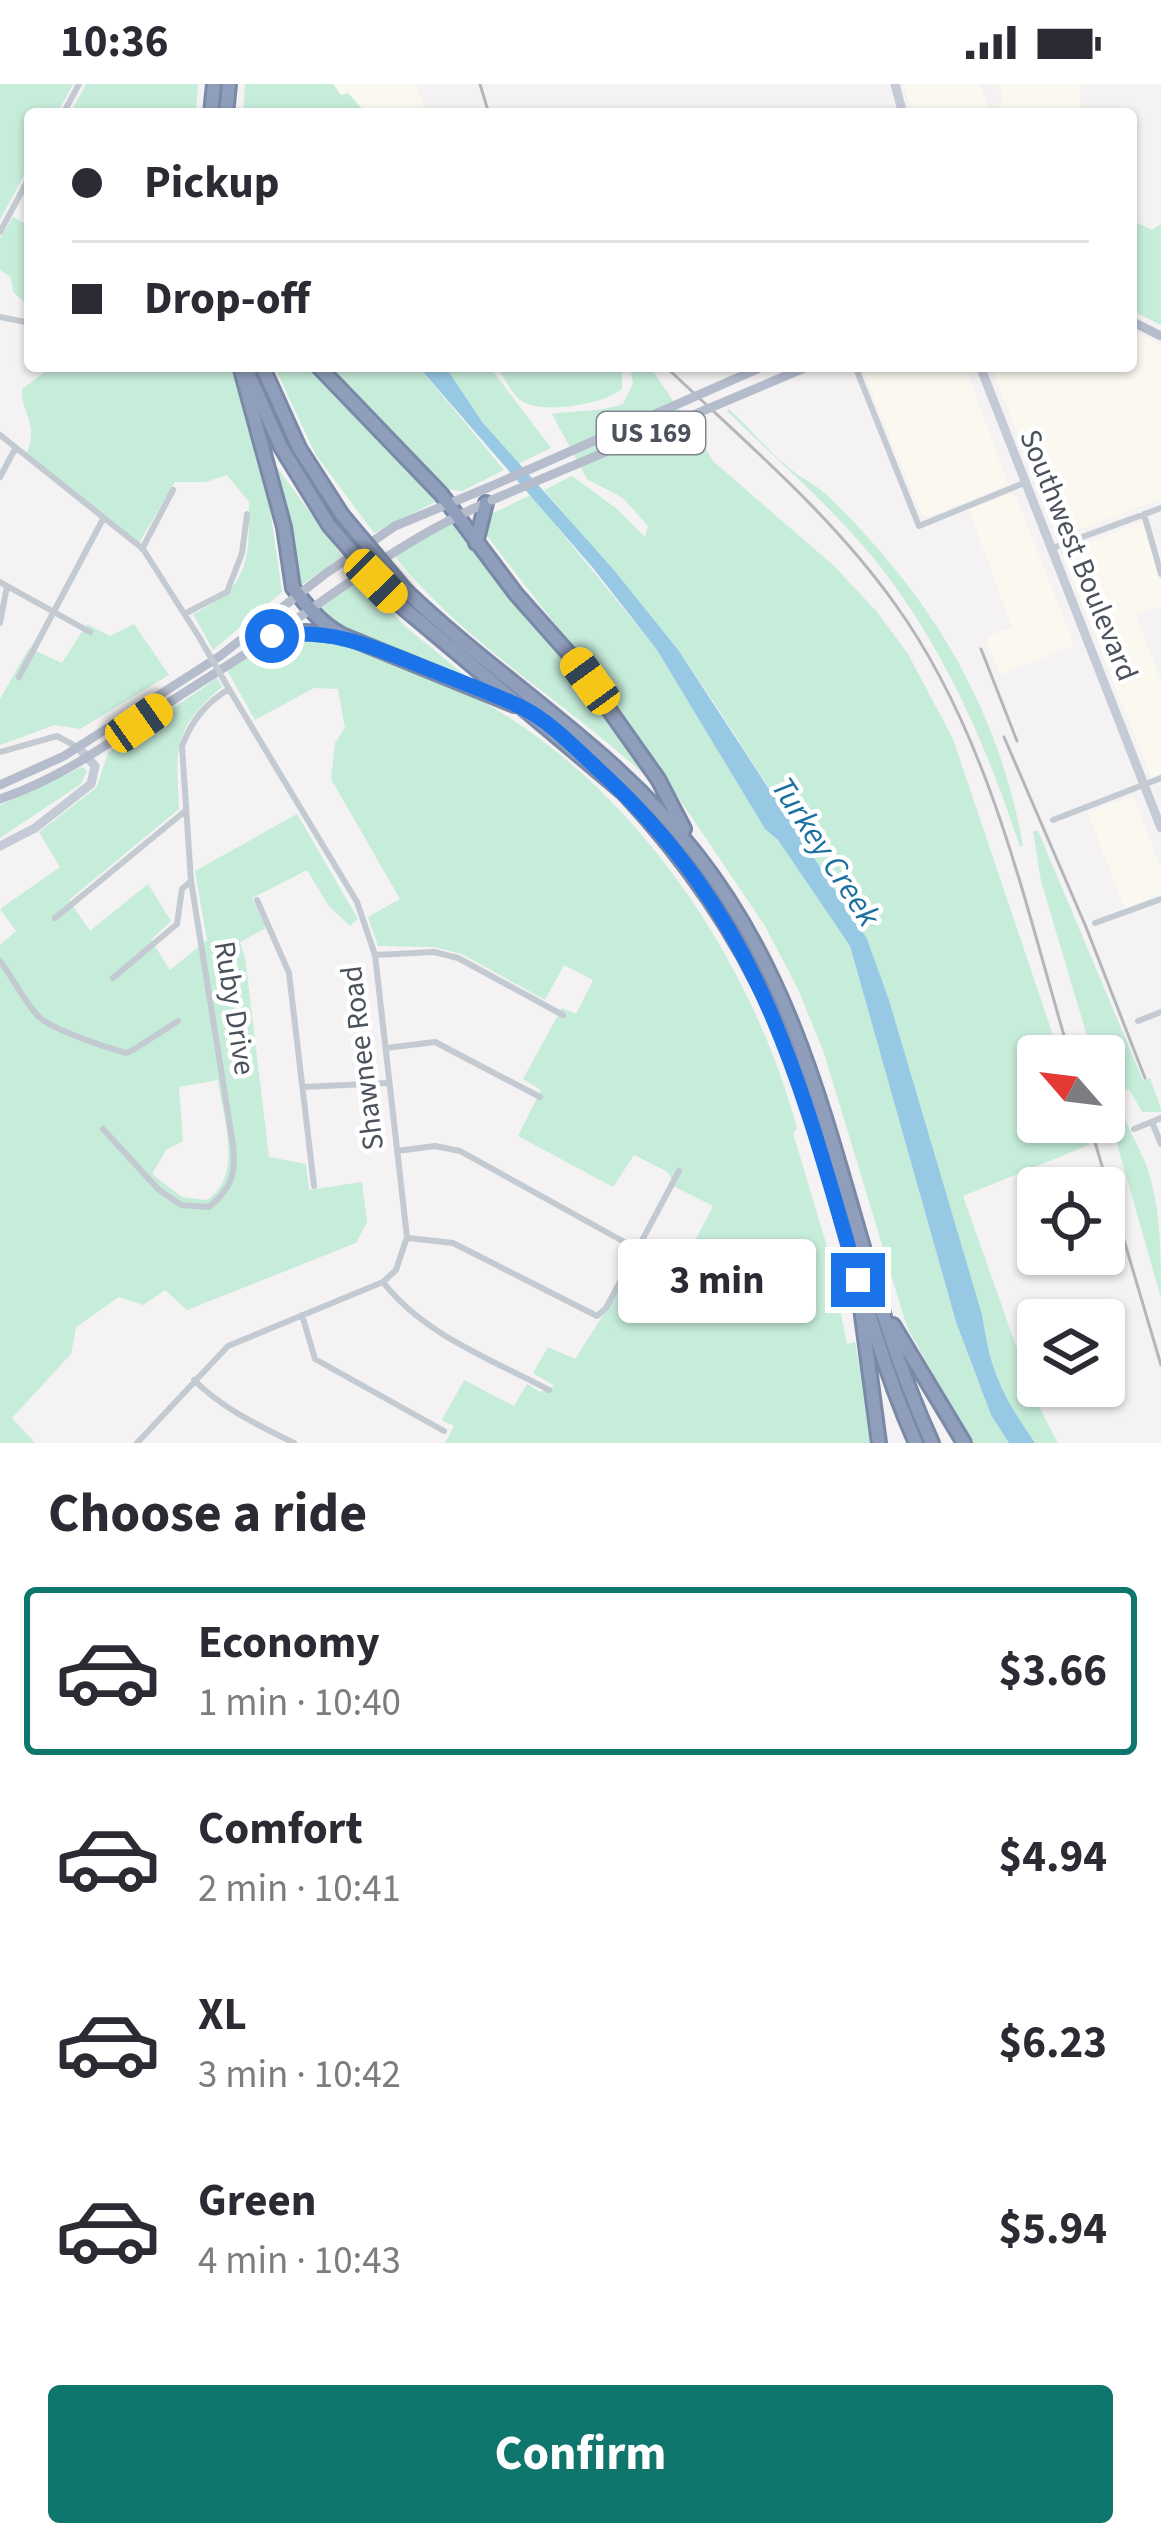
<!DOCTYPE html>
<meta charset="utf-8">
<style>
:root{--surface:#fff;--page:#f7f7f7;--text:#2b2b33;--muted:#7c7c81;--line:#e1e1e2;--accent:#0f766e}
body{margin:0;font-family:"Source Sans 3",sans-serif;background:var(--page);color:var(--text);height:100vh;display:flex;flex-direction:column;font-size:45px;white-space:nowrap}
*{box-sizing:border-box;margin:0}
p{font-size:39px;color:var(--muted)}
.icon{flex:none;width:66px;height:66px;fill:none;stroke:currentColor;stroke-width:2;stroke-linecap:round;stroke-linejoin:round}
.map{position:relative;height:1359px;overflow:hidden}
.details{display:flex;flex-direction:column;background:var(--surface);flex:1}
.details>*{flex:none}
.hud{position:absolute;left:24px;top:24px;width:1113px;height:264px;border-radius:12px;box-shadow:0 3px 9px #0004;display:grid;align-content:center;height:264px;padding:0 48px;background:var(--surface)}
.needle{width:78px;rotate:298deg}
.fabs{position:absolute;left:1017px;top:951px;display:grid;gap:24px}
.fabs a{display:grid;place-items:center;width:108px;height:108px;border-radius:12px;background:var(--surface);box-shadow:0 3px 9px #0004;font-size:60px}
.end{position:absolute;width:54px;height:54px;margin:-27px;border:15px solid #1a73e8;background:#fff;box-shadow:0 0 0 6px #fff}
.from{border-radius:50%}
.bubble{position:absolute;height:84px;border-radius:12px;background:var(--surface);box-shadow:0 3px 9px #0004;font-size:39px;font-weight:700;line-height:84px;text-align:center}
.car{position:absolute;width:36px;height:72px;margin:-36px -18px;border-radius:15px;box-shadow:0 0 9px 3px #0007;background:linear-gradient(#f5c518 24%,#345 0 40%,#f5c518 0 76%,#345 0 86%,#f5c518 0)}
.hud b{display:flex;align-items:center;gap:42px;height:114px;font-size:45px}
.hud b+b{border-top:3px solid var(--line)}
.hud i{width:30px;height:30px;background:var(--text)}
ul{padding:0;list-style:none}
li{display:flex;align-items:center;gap:36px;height:168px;margin:0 24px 18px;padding:0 24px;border:6px solid transparent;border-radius:12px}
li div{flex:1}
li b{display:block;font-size:45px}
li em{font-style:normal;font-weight:700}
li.active{border-color:var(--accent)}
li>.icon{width:108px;height:108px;stroke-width:1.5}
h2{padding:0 48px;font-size:54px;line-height:144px}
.button{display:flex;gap:24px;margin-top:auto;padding:24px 48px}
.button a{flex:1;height:138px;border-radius:12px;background:var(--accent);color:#fff;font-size:48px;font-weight:700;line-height:138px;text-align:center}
.status{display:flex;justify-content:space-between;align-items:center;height:84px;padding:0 60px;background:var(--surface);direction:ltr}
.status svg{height:33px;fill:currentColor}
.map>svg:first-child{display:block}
.commercial{fill:#fbf9ef}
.green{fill:#c6ecda;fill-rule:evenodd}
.water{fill:#98c9e4}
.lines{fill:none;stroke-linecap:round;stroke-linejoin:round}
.motorway-casing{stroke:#7a89a7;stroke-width:18}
.minor{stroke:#c4cad2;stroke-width:6}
.secondary{stroke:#c5cbd6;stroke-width:9}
.primary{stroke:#b5bdcd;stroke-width:9}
.motorway{stroke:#8f9ebb;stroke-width:12}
.rail{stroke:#b5b6bb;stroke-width:3}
.motorway-bridge-casing{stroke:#7a89a7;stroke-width:18;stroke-linecap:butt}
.minor-bridge{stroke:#c4cad2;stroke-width:6}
.primary-bridge{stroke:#b5bdcd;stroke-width:9}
.motorway-bridge{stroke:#8f9ebb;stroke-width:12}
.route{stroke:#1a73e8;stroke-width:15}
.labels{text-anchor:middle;stroke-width:9;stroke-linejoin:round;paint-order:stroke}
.shield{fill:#fff;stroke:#81868e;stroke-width:3}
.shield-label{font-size:27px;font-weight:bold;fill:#4b525d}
.street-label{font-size:30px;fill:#4b525d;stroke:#fff}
.water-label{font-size:33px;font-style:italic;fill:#1c70a0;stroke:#fff}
</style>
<div class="status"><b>10:36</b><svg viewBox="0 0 49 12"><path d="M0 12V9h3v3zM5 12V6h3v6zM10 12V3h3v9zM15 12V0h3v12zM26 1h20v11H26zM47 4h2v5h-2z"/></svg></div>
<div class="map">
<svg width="1161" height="1359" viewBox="0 0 1161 1359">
<rect width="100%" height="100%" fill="#f4f2f2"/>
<path class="commercial" d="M333 0H417L425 30H367L348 9 341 12Z
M904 0H981L989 30H912Z
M999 0H1079L1081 30H1000L998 21 1004 18Z
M1131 246 1161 261V415L1058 453 991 282H1131Z
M870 282H965L1008 400 928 433 922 431 862 285Z
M1011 410 1016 413 1074 561 1000 591 986 553 1012 543 969 425Z
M1138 439 1143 441 1161 498V522L1136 532 1161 597V690L1151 693 1064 475 1068 466Z
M1128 713 1134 714 1161 785V809L1125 825 1088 729Z"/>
<path class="green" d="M0 0H73L57 30H30V80L0 136Z
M86 0H198L196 30H70Z
M245 0H333L341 11 348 9 367 30H243Z
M13 133 30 142V223L13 208 11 193 0 186V155Z
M1131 136 1152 146 1161 140V241L1131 226Z
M53 282H230L265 391 282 508 213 566 193 530C251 503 249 475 249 418L227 391 206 398H175L139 459 27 369C39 338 21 330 22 305Z
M274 282H315L436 413 435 418 374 449 316 371Z
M327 282H418L504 386 462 407 445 405Z
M445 282H489L551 364 518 380 483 339Z
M497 282H622V305C606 320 538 332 519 315 510 307 503 292 497 282Z
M630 282 651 284 714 378 834 482 877 528 908 570 953 655 1060 972H1038V1038H1082L1089 1061 963 1112 1034 1313 1058 1359H1035L1002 1312 889 916 867 856 717 623 679 567 544 406 572 392 617 425 645 453 648 442 623 414 587 395 552 330C575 326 601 328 623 320L633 300Z
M729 325C750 344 779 380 803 394 810 398 821 405 830 414 931 513 998 622 1023 762L1020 763C986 660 944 563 876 477 832 423 777 376 727 327Z
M276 382 342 472 299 503 273 383Z
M531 411 657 566 765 745 778 756 850 862 956 1238 991 1331 1009 1359H972L907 1243 824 969 798 905 765 842 606 606 484 448 491 430Z
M454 439 557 560 653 699C571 620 464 561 393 470Z
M361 494 406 543 468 594 467 597 346 548 320 529V524Z
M87 540 110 552 134 540 169 591 80 645 55 641 0 661V615L29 564 62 579Z
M296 551C334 555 365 569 400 583 423 591 447 598 468 610 630 693 750 872 797 1044L793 1049 828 1166 847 1260 855 1258 873 1359H445L454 1342 442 1336 464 1296 514 1322 527 1300 540 1308 555 1302 533 1289 548 1263 575 1275 629 1191 667 1211 713 1122 675 1103 668 1088 634 1071 613 1103 518 1052 541 1006 523 995 562 924 576 930 593 896 564 881 545 916 462 870 434 863 378 862 368 833 400 815 331 695 335 659 345 644 338 605 314 604 255 636 227 586 268 560Z
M217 594 222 603C172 646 176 662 179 725L69 816 90 847 148 800 171 837 151 856 170 886 207 856 195 787 297 730 358 835 350 842 328 821 307 786 252 814 266 844 240 858 245 874 269 1073 306 1080 309 1106 362 1098 367 1138 356 1159 187 1226 165 1206 143 1221 119 1213 76 1243 71 1270 12 1334 35 1359H0V861L16 847 0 825 60 783 39 748 97 703 108 669ZM218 996C223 1036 244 1091 207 1116L182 1113 152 1090 166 1066 183 1057 179 1003Z
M82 683 87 687 81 700 0 754V721Z
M1033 747H1038L1143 996 1150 994 1161 1024V1028H1142L1129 1005 1118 1009C1121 1037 1140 1061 1149 1089 1161 1131 1161 1170 1161 1214L1104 1014V972H1093L1041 797Z"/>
<path class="water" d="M418 282H445L483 339 613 485 679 567 867 855 889 916 982 1231C991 1289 1002 1311 1035 1359H1009L991 1331 956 1238 850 862 778 756 765 745 657 566 593 484Z"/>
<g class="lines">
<defs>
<path id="motorway" d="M211 30 214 0
M226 30 229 0
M240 282 284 443 293 504C307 522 321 540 342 551L514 621
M245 282 281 363 329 441
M262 282 299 364 342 431
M318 282 441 410 516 510 571 572 658 695 684 745
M476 459 486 419
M406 507C502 599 613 663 696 770 834 945 842 1163 932 1359
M393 515 624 709C693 783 749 866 786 960 838 1090 859 1231 916 1359
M272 552 306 548 336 551
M861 1224 879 1359
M893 1241 964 1359"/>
</defs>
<use href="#motorway" class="motorway-casing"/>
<path class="minor" d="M63 30 79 0
M0 148 30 92
M0 233 30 239
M855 282 919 442 1024 399
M0 351 143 465 199 553
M0 393 15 365
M1144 430 1161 490
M142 465 173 406
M1050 465 1161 424
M0 498 90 548
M186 529 227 508 242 469 247 430
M0 539 7 502
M19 593 103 435
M0 668 57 652 79 664
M1053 736 1161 694
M257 816 289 889 314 1102
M55 834 184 728
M1095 839 1161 815
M375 871 434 868 458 874 563 931
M0 877C13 894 24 917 38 932 52 946 105 963 126 969L133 966 178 937
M113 894 177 840 182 805 191 797
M1138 937 1161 928
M386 964 435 958 540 1013
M303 1003 389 999
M1152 1038 1161 1060
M103 1045 158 1105 181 1121 209 1123C232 1104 236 1090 233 1061L191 797 182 662C192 636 206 619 229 605L357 818 375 871 407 1153 396 1186 383 1198 228 1262 137 1359
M1134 1045 1161 1034
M397 1067 435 1062 460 1067 637 1165
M408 1154 453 1159 597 1232 606 1224 679 1087
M383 1198C424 1251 491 1275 549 1306
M302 1231 315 1275 444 1347
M194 1296C223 1325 258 1341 294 1359"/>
<path class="secondary" d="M895 0 903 30
M980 282 1161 744
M0 762 35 744 91 700 95 682 79 664"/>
<path class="primary" d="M1131 237 1161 252
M0 701 64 672 220 572 325 490 395 442 487 404
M0 715C62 694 114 656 167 620 198 599 230 581 260 560 335 510 402 455 486 419"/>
<use href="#motorway" class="motorway"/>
<path class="rail" d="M480 0 489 30
M665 282C745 358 831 430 895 520 990 652 1024 818 1070 972
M981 565 1017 657
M1004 653 1086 843 1145 994
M1089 1038 1161 1281"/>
<defs>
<path id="motorway-bridge" d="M342 431 406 507
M329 441 393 515"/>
</defs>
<use href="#motorway-bridge" class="motorway-bridge-casing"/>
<path class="minor-bridge" d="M199 553 229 605"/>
<path class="primary-bridge" d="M487 404 764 282
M492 416 809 282"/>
<use href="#motorway-bridge" class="motorway-bridge"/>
</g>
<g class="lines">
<path class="route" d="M272 552C338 543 379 566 439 589 466 600 497 611 523 624 551 638 578 667 601 688 761 835 800 996 858 1196"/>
</g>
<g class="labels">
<rect class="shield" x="597" y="328" width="108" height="42" rx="9"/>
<g class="shield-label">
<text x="651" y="358">US 169</text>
</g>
<g class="street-label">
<text transform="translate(1079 471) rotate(68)" y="10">Southwest Boulevard</text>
<text transform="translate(235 924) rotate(81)" y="10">Ruby Drive</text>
<text transform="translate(362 974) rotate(-97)" y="10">Shawnee Road</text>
</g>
<g class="water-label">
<text transform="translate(827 767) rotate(57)" y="12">Turkey Creek</text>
</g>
</g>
</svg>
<div class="fabs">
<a><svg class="needle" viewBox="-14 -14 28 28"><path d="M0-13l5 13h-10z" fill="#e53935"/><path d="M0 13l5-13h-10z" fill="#7c7c81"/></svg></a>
<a><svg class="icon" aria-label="locate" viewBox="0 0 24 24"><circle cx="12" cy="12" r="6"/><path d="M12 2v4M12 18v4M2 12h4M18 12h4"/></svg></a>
<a><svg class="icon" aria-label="layers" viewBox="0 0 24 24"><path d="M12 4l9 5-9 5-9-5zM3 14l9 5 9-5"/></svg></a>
</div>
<i class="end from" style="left:272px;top:552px"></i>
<i class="end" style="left:858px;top:1196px"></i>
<div class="bubble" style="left:618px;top:1155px;width:198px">3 min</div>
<i class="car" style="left:376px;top:497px;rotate:136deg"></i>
<i class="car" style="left:590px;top:597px;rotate:324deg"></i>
<i class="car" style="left:139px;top:639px;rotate:55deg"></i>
<div class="hud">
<b><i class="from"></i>Pickup</b>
<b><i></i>Drop-off</b>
</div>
</div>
<section class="details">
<h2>Choose a ride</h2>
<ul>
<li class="active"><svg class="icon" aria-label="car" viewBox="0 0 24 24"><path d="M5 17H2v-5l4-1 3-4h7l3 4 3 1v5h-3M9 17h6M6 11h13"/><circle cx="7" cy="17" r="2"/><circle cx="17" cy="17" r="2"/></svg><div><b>Economy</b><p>1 min · 10:40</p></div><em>$3.66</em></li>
<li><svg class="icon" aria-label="car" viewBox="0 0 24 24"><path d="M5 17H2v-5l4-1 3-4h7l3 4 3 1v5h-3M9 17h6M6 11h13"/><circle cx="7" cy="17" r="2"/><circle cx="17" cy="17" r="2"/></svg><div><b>Comfort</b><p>2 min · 10:41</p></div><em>$4.94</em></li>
<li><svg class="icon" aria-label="car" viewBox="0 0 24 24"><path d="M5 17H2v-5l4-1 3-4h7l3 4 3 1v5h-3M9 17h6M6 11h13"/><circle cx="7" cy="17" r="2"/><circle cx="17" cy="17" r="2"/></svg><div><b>XL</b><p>3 min · 10:42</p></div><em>$6.23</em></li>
<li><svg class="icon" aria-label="car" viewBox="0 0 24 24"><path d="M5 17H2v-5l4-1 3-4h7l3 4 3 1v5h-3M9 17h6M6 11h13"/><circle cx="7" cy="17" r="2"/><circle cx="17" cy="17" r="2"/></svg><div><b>Green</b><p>4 min · 10:43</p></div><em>$5.94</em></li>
</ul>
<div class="button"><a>Confirm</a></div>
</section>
